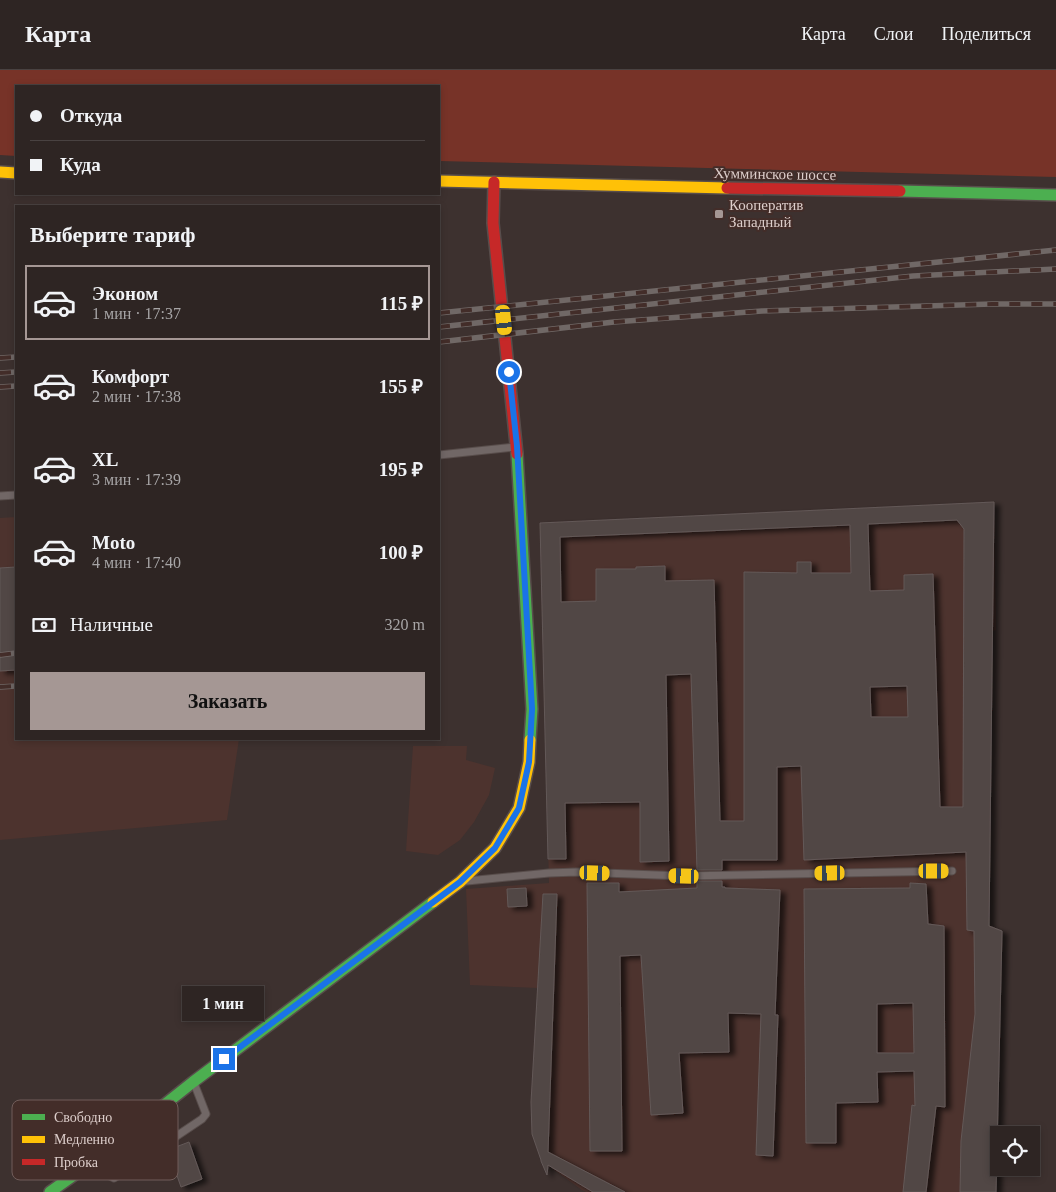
<!DOCTYPE html>
<html lang="ru">
<meta charset="utf-8">
<style>
:root{--surface:#2e2523;--page:#3a3130;--text:#f1f3f6;--muted:#a7a5a6;--line:#494241;--accent:#a59794}
body{margin:0;font-family:"Times New Roman",serif;background:var(--page);color:var(--text);height:100vh;display:flex;flex-direction:column;font-size:19px;white-space:nowrap}
*{box-sizing:border-box;margin:0}
p{font-size:16px;color:var(--muted)}
.icon{flex:none;width:28px;height:28px;fill:none;stroke:currentColor;stroke-width:2;stroke-linecap:round;stroke-linejoin:round}
.map{position:relative;flex:1;overflow:hidden}
.sheet{position:absolute;left:15px;top:135px;width:425px;height:535px;display:flex;flex-direction:column;background:var(--surface);border-radius:0px;box-shadow:0 2px 8px #0003,0 0 0 1px var(--line)}
.sheet>*{flex:none}
.banner{position:absolute;left:15px;top:15px;width:425px;height:110px;border-radius:0px;box-shadow:0 2px 8px #0003,0 0 0 1px var(--line);display:grid;align-content:center;height:110px;padding:0 15px;background:var(--surface)}
.tools{position:absolute;left:990px;top:1056px;display:grid;gap:10px}
.tools a{display:grid;place-items:center;width:50px;height:50px;border-radius:0px;background:var(--surface);box-shadow:0 2px 8px #0003,0 0 0 1px var(--line);font-size:25px}
.end{position:absolute;width:22px;height:22px;margin:-11px;border:6px solid #1a73e8;background:#fff;box-shadow:0 0 0 2px #fff}
.from{border-radius:50%}
.bubble{position:absolute;height:35px;border-radius:0px;background:var(--surface);box-shadow:0 2px 8px #0003,0 0 0 1px var(--line);font-size:16px;font-weight:700;line-height:35px;text-align:center}
.car{position:absolute;width:15px;height:30px;margin:-15px -8px;border-radius:6px;box-shadow:0 0 4px 1px #0007;background:linear-gradient(#f5c518 24%,#345 0 40%,#f5c518 0 76%,#345 0 86%,#f5c518 0)}
.banner b{display:flex;align-items:center;gap:18px;height:48px;font-size:19px}
.banner b+b{border-top:1px solid var(--line)}
.banner i{width:12px;height:12px;background:var(--text)}
ul{padding:0;list-style:none}
li{display:flex;align-items:center;gap:15px;height:75px;margin:0 10px 8px;padding:0 5px;border:2px solid transparent;border-radius:0px}
li div{flex:1}
li b{display:block;font-size:19px}
li em{font-style:normal;font-weight:700}
li.selected{border-color:var(--accent)}
li>.icon{width:45px;height:45px;stroke-width:1.5}
h2{padding:0 15px;font-size:22px;line-height:60px}
.pay{display:flex;align-items:center;gap:12px;height:55px;padding:0 15px;font-size:19px}
.pay p{margin-inline-start:auto}
.cta{display:flex;gap:10px;margin-top:auto;padding:10px 15px}
.cta a{flex:1;height:58px;border-radius:0px;background:var(--accent);color:#111;font-size:20px;font-weight:700;line-height:58px;text-align:center}
header{display:flex;align-items:center;gap:30px;box-sizing:border-box;height:70px;padding:0 25px;background:var(--surface);border-bottom:1px solid var(--line)}
header strong{font-size:24px}
nav{display:flex;gap:28px;margin-inline-start:auto;font-size:18px}
.map>svg:first-child{display:block}
.built{fill:#4d332e}
.green{fill:#773328}
.building{fill:#514644;stroke:#635958;fill-rule:evenodd;filter:url(#shadow)}
.lines{fill:none;stroke-linecap:round;stroke-linejoin:round}
.lane-casing{stroke:#584d4b;stroke-width:9}
.fast-casing{stroke:#584d4b;stroke-width:14}
.slow-casing{stroke:#584d4b;stroke-width:14}
.jam-casing{stroke:#584d4b;stroke-width:14}
.lane{stroke:#716766;stroke-width:7}
.fast{stroke:#4caf50;stroke-width:11}
.slow{stroke:#ffc107;stroke-width:11}
.jam{stroke:#c62828;stroke-width:11}
.rail-casing{stroke:#706866;stroke-width:5.5}
.rail{stroke:#432d29;stroke-width:4;stroke-dasharray:11;stroke-linecap:butt}
.route{stroke:#1a73e8;stroke-width:6}
.poi-dot{fill:#a59794;stroke:#432d29;stroke-width:2}
.labels{text-anchor:middle;stroke-width:4;stroke-linejoin:round;paint-order:stroke}
.street-label{font-size:15px;fill:#ddcecb;stroke:#432d29}
.poi-label{font-size:15px;fill:#ddcecb;stroke:#432d29;text-anchor:start}
.key{fill:#432d29;stroke:#715d5a;stroke-width:1}
.key-label{font-size:14px;fill:#ddcecb}
</style>
<header>
<strong>Карта</strong>
<nav><a>Карта</a><a>Слои</a><a>Поделиться</a></nav>
</header>
<div class="map">
<svg width="1056" height="1122" viewBox="0 0 1056 1122">
<defs>
<filter id="shadow"><feDropShadow dx="5.5" dy="3" stdDeviation="2.5" flood-color="#0009"/></filter>
</defs>
<rect width="100%" height="100%" fill="#3d312f"/>
<path class="built" d="M994 432 996 560 984 564 989 855 1002 861 996 1122H586L582 1120 542 1091 532 1064 531 1032 538 918 470 915 466 819 549 813 540 453Z
M16 447V669H239L227 750 0 770V448Z
M413 676H467L466 690 495 698 489 725 474 752 460 770 438 785 406 781Z"/>
<path class="green" d="M0 0H1056V107L439 91V16H16V86L0 85Z"/>
<path class="building" d="M994 432 989 856 1002 861 996 1122H960L961 1071 975 944 974 861 967 860 966 782 804 790 801 696 777 697V790H722V800H697L691 604 666 605 669 791 640 792V732L565 733 566 789H548L540 453ZM957 450 964 459 963 737H940L933 504 904 505V520L870 521 868 454ZM850 455 851 503H811V492H797V503L744 502V751H720L714 510 665 511V496L636 497V499H596V531L561 532 560 467ZM907 616 908 647H871L870 617Z
M16 497V600L0 601V498Z
M697 811H722V817H725V818L780 820 775 945H778L773 1086 756 1085 761 944 728 943 729 982 679 983 683 1043 651 1045 641 885 620 886 622 1081H590L587 813H619V822L697 818Z
M910 813 926 814 928 854 944 856 945 1037 936 1036 926 1122H903L912 1035 915 1036 914 1001 877 1002 878 1032 836 1033V1073H806L804 819 910 818ZM913 933 914 983H877V934Z
M526 818 527 836 508 837 507 819Z
M543 824H557L548 1082 625 1122H593L548 1095 547 1105 541 1091V1090L532 1064 531 1032Z
M189 1072 202 1109 181 1117 168 1080Z"/>
<g class="lines">
<defs>
<path id="lane" d="M439 385 515 377
M0 426 16 425
M467 811 549 803 577 802 684 806 952 801
M97 1092 110 1106 114 1108 202 1049 206 1044 194 1013"/>
<path id="fast" d="M900 121 1056 125
M517 384 532 639 530 670
M50 1122 95 1090 193 1012 433 832"/>
<path id="slow" d="M0 102 16 103
M439 111 727 118
M433 832 460 812 495 778 519 738 529 692 530 670"/>
<path id="jam" d="M494 112 493 153 517 384
M727 118 900 121"/>
</defs>
<use href="#lane" class="lane-casing"/>
<use href="#fast" class="fast-casing"/>
<use href="#slow" class="slow-casing"/>
<use href="#jam" class="jam-casing"/>
<use href="#lane" class="lane"/>
<use href="#fast" class="fast"/>
<use href="#slow" class="slow"/>
<use href="#jam" class="jam"/>
<defs>
<path id="rail" d="M439 243 1056 180
M439 257 913 206 1056 199
M439 272 614 252 762 241 992 234H1056
M0 288 16 287
M0 303 16 302
M0 317 16 316
M0 585 16 583
M0 617 16 616"/>
</defs>
<use href="#rail" class="rail-casing"/>
<use href="#rail" class="rail"/>
</g>
<g class="lines">
<path class="route" d="M224 989 460 812 495 778 519 738 529 692 532 639 517 376 509 302"/>
</g>
<rect class="poi-dot" x="714" y="139" width="10" height="10" rx="2.5"/>
<g class="labels">
<g class="street-label">
<text transform="translate(775 104) rotate(1)" y="5">Хумминское шоссе</text>
</g>
<g class="poi-label">
<text x="729" y="140">Кооператив<tspan x="729" dy="17">Западный</tspan></text>
</g>
</g>
<rect x="12" y="1030" width="166" height="80" rx="8" class="key"/>
<rect x="22" y="1044" width="23" height="6" fill="#4caf50"/>
<rect x="22" y="1066" width="23" height="7" fill="#ffc107"/>
<rect x="22" y="1089" width="23" height="6" fill="#c62828"/>
<g class="key-label">
<text x="54" y="1052">Свободно</text>
<text x="54" y="1074">Медленно</text>
<text x="54" y="1097">Пробка</text>
</g>
</svg>
<div class="tools">
<a><svg class="icon" aria-label="locate" viewBox="0 0 24 24"><circle cx="12" cy="12" r="6"/><path d="M12 2v4M12 18v4M2 12h4M18 12h4"/></svg></a>
</div>
<i class="end from" style="left:509px;top:302px"></i>
<i class="end" style="left:224px;top:989px"></i>
<div class="bubble" style="left:182px;top:916px;width:82px">1 мин</div>
<i class="car" style="left:504px;top:250px;rotate:174deg"></i>
<i class="car" style="left:934px;top:801px;rotate:90deg"></i>
<i class="car" style="left:595px;top:803px;rotate:92deg"></i>
<i class="car" style="left:830px;top:803px;rotate:269deg"></i>
<i class="car" style="left:684px;top:806px;rotate:272deg"></i>
<div class="banner">
<b><i class="from"></i>Откуда</b>
<b><i></i>Куда</b>
</div>
<section class="sheet">
<h2>Выберите тариф</h2>
<ul>
<li class="selected"><svg class="icon" aria-label="car" viewBox="0 0 24 24"><path d="M5 17H2v-5l4-1 3-4h7l3 4 3 1v5h-3M9 17h6M6 11h13"/><circle cx="7" cy="17" r="2"/><circle cx="17" cy="17" r="2"/></svg><div><b>Эконом</b><p>1 мин · 17:37</p></div><em>115 ₽</em></li>
<li><svg class="icon" aria-label="car" viewBox="0 0 24 24"><path d="M5 17H2v-5l4-1 3-4h7l3 4 3 1v5h-3M9 17h6M6 11h13"/><circle cx="7" cy="17" r="2"/><circle cx="17" cy="17" r="2"/></svg><div><b>Комфорт</b><p>2 мин · 17:38</p></div><em>155 ₽</em></li>
<li><svg class="icon" aria-label="car" viewBox="0 0 24 24"><path d="M5 17H2v-5l4-1 3-4h7l3 4 3 1v5h-3M9 17h6M6 11h13"/><circle cx="7" cy="17" r="2"/><circle cx="17" cy="17" r="2"/></svg><div><b>XL</b><p>3 мин · 17:39</p></div><em>195 ₽</em></li>
<li><svg class="icon" aria-label="car" viewBox="0 0 24 24"><path d="M5 17H2v-5l4-1 3-4h7l3 4 3 1v5h-3M9 17h6M6 11h13"/><circle cx="7" cy="17" r="2"/><circle cx="17" cy="17" r="2"/></svg><div><b>Moto</b><p>4 мин · 17:40</p></div><em>100 ₽</em></li>
</ul>
<div class="pay"><svg class="icon" aria-label="cash" viewBox="0 0 24 24"><path d="M3 7h18v10H3z"/><circle cx="12" cy="12" r="2"/></svg>Наличные<p>320 m</p></div>
<div class="cta"><a>Заказать</a></div>
</section>
</div>
